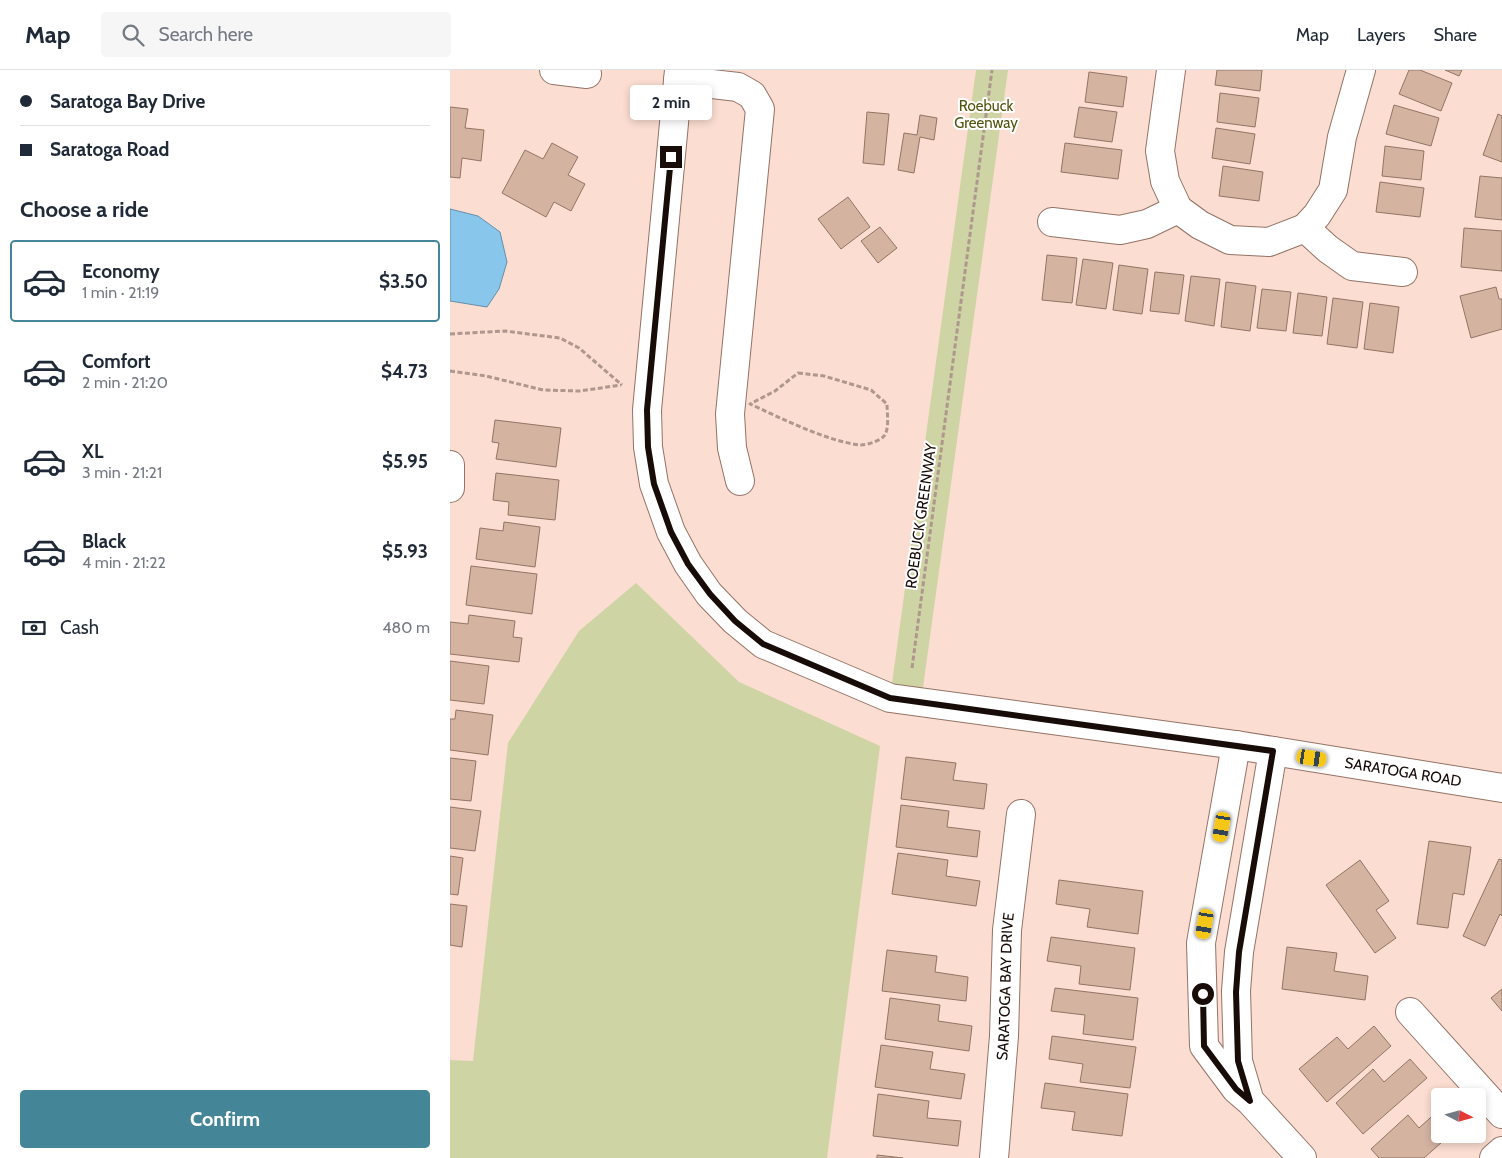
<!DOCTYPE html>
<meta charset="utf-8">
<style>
:root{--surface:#fff;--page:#f6f6f7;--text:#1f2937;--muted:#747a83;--line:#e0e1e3;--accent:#448597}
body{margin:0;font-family:Cabin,sans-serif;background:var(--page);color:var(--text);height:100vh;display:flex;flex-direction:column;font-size:19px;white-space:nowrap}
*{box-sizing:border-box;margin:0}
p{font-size:16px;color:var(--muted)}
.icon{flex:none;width:28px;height:28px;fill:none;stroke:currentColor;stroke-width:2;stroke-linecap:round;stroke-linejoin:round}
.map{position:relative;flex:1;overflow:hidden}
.drawer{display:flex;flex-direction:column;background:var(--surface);width:450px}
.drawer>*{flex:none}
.top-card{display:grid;align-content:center;height:110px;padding:0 20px;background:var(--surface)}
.needle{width:32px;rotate:96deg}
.tools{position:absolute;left:981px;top:1018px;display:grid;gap:10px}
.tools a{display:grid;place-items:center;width:55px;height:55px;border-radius:5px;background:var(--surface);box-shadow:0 2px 8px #0003;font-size:25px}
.end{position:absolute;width:22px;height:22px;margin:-11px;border:6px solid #180c08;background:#fff;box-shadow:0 0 0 2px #fff}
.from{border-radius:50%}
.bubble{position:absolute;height:35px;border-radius:5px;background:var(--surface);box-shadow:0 2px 8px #0003;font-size:16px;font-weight:700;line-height:35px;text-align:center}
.car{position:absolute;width:15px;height:30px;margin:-15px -8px;border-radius:6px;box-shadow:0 0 4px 1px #0007;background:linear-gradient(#f5c518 24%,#345 0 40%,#f5c518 0 76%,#345 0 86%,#f5c518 0)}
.top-card b{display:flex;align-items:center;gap:18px;height:48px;font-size:19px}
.top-card b+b{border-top:1px solid var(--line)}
.top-card i{width:12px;height:12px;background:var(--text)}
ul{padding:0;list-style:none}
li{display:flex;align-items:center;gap:15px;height:82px;margin:0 10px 8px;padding:0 10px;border:2px solid transparent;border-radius:5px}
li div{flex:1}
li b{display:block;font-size:19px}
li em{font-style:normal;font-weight:700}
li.on{border-color:var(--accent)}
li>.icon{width:45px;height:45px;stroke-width:1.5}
h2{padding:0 20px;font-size:22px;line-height:60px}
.pay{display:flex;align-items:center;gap:12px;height:55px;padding:0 20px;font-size:19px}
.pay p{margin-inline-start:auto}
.action{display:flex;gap:10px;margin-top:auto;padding:10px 20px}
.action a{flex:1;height:58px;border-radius:5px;background:var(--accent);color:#fff;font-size:20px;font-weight:700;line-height:58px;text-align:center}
header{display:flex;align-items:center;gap:30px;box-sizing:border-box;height:70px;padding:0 25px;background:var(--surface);border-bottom:1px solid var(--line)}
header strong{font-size:24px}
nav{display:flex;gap:28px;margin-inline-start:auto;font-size:18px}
.search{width:350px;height:45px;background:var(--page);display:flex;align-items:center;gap:12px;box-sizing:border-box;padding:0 18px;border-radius:5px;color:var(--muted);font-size:19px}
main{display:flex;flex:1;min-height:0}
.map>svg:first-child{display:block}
.green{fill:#ced4a4}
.water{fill:#89c6ec;stroke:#678ea8}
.building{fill:#d4b3a1;stroke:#937464}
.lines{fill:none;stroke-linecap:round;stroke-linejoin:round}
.minor-casing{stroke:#947366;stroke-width:30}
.path{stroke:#af978e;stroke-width:3;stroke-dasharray:5 2.5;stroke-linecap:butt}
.minor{stroke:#fff;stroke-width:28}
.route{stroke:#180c08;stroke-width:6}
.labels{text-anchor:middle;stroke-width:4;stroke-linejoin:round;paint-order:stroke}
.park-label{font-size:15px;fill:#51550d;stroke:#fff}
.street-label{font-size:15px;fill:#180c08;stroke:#fff}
</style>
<header>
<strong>Map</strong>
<div class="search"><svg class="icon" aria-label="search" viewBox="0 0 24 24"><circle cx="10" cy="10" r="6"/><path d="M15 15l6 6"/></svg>Search here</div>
<nav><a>Map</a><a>Layers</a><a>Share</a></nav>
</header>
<main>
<section class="drawer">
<div class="top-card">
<b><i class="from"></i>Saratoga Bay Drive</b>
<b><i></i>Saratoga Road</b>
</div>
<h2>Choose a ride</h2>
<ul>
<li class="on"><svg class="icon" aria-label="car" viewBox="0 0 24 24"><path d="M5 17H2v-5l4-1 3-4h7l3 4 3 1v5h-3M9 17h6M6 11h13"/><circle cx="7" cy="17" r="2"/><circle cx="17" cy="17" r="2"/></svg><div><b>Economy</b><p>1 min · 21:19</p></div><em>$3.50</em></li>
<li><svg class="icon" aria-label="car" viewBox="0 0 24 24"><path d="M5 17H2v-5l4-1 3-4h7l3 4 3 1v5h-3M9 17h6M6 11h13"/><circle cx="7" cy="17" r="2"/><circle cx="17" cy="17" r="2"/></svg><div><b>Comfort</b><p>2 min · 21:20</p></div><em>$4.73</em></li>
<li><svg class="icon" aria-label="car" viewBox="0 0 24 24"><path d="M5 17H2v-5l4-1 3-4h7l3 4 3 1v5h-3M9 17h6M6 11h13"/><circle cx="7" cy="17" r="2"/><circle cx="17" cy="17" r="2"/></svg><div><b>XL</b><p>3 min · 21:21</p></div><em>$5.95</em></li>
<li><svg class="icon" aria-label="car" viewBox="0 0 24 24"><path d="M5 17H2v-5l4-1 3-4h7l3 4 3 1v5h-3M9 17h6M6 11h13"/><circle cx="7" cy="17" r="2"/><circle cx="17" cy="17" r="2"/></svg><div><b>Black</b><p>4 min · 21:22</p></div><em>$5.93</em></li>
</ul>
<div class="pay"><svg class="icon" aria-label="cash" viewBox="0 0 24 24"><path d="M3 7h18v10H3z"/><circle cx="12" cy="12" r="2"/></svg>Cash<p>480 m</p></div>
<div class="action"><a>Confirm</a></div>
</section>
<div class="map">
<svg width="1052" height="1088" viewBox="0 0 1052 1088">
<rect width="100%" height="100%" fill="#fbddd1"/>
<path class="green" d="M526 0H558L471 632 440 628Z
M186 513 289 612 430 676 377 1088H0V990L23 991 58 673 129 561Z"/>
<path class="water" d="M0 139 28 146 50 162 57 192 49 219 37 237 0 231Z"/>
<path class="building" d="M767 0H812L810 21 765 15Z
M959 0H970L1002 13 991 41 949 24Z
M995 0H1012L1009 6Z
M639 2 677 7 673 37 635 32Z
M770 23 809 28 805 57 767 52Z
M944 35 989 48 981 76 936 64Z
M0 37 18 39 15 58 34 60 31 91 12 88 10 108 0 107Z
M629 37 667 42 662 72 624 67Z
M417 42 439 44 434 95 413 93Z
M1048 44 1052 46V92L1033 85Z
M470 45 487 48 484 70 470 67 464 103 448 100 454 63 467 65Z
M766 58 805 64 800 94 762 88Z
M102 73 128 87 118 105 135 114 121 141 104 132 96 147 52 123 75 80 93 89Z
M615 73 672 80 668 109 611 102Z
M935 76 974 81 971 110 932 106Z
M773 96 813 102 809 131 769 126Z
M1030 106 1052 108V150L1025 147Z
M930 112 974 118 970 147 926 142Z
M398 127 420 157 391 179 368 149Z
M430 157 447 178 428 193 411 171Z
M1014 158 1052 161V201L1011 197Z
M597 185 627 188 622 233 592 230Z
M633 189 663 193 656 239 626 235Z
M669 195 698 199 692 244 663 240Z
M705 202 734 205 729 244 700 241Z
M741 206 770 209 764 256 735 251Z
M776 212 806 216 800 261 771 257Z
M1046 217 1049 229H1052V259L1021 268 1010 226Z
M812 219 841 222 836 261 807 258Z
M848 223 877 227 872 266 843 263Z
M883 228 913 232 907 278 877 274Z
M920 233 949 237 943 283 914 279Z
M45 350 111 358 106 397 46 389 49 373 42 372Z
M46 403 109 410 105 450 58 445 59 432 43 430Z
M54 452 90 457 85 497 26 489 30 458 53 461Z
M21 496 87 504 82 544 16 535Z
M19 545 65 551 63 567 72 568 69 592 0 584V552L18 554Z
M0 591 39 596 34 634 0 630Z
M6 640 43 645 38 685 0 680V649H5Z
M456 687 506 693 503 710 537 714 534 739 451 729Z
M0 688 26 691 21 731 0 729Z
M451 735 499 741 497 757 530 761 527 787 446 777Z
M0 737 31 741 25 781 0 778Z
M979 771 1021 777 1014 825 1003 823 998 858 967 854Z
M448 783 498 790 496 806 530 811 526 836 442 824Z
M0 786 13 788 8 825 0 824Z
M1049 789 1052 790V846L1050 844 1035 876 1013 866Z
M910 790 939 831 926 840 946 868 925 883 876 815Z
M609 810 693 821 688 864 637 857 640 839 606 834Z
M0 834 17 836 12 877 0 875Z
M601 867 685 878 680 920 629 914 631 896 597 891Z
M837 877 887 883 884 901 918 906 915 930 832 919Z
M437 880 487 886 485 902 518 907 516 931 432 921Z
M605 918 688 928 683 970 633 964 635 945 601 941Z
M1052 919V941L1041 928Z
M440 928 490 935 488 951 522 956 519 981 435 969Z
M924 956 941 976 877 1032 849 999 887 967 898 979Z
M602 966 686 977 680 1018 630 1012 633 994 599 989Z
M431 975 483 982 480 999 515 1004 511 1029 425 1017Z
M960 989 977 1008 913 1064 886 1033 923 999 934 1012Z
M595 1013 678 1024 672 1066 622 1060 625 1042 591 1038Z
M428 1024 479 1031 477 1048 511 1051 508 1076 423 1066Z
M990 1039V1064H1001L974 1088H929L921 1079 958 1045 969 1058Z
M427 1085 453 1088H427Z"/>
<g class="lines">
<defs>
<g id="minor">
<path d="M104 0 137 4"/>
<path id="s1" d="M229 0 197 340 198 377 204 414 221 462 238 494 259 524 285 551 313 574 440 628 786 675 1052 718"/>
<path d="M721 0 710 81 715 111 728 139"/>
<path d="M228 10 288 17 302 25 310 39 280 344 282 378 290 411"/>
<path d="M602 152 670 160 697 154 728 139 750 155 780 170 819 172 855 158 878 179 902 196 953 202"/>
<path d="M855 158 867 145 883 120 892 67 911 0"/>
<path d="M0 395V418"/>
<path d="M786 675 751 873 754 976 786 1019 800 1031 852 1088"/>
<path d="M960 942 1052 1044"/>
<path d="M798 1025 788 991 786 921 789 882 823 681"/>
<path id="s2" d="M544 1088 554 966 557 860 571 744"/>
<path d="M1044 1088 1052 1081"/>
</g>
</defs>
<use href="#minor" class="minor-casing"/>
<path class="path" d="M0 264 55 261 110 268 129 278 172 315
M0 301 36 306 93 320 130 321 171 315
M348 303 374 306 421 320 437 334C437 343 440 361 433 367 429 371 417 375 411 375 378 372 331 348 300 334L325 321Z
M462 598 542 0"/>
<use href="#minor" class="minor"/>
</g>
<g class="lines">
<path class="route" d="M221 87 197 340 198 377 204 414 221 462 238 494 260 524 285 551 313 574 440 628 823 681 789 882 786 922 788 991 800 1031 786 1019 754 976 753 924"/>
</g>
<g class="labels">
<g class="park-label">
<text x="536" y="41">Roebuck<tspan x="536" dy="17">Greenway</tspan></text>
</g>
<g class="street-label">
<text transform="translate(471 446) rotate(-82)" y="5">ROEBUCK GREENWAY</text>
<text dy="5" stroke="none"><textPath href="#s1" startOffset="1270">SARATOGA ROAD</textPath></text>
<text dy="5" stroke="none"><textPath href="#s2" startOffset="172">SARATOGA BAY DRIVE</textPath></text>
</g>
</g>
</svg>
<div class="tools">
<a><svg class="needle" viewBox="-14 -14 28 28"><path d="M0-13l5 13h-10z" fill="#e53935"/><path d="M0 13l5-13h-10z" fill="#747a83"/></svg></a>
</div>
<i class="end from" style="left:753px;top:924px"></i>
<i class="end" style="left:221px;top:87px"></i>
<div class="bubble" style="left:180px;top:15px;width:82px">2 min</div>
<i class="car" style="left:862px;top:688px;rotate:99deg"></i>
<i class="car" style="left:772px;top:757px;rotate:190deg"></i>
<i class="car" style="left:755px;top:854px;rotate:190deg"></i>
</div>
</main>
